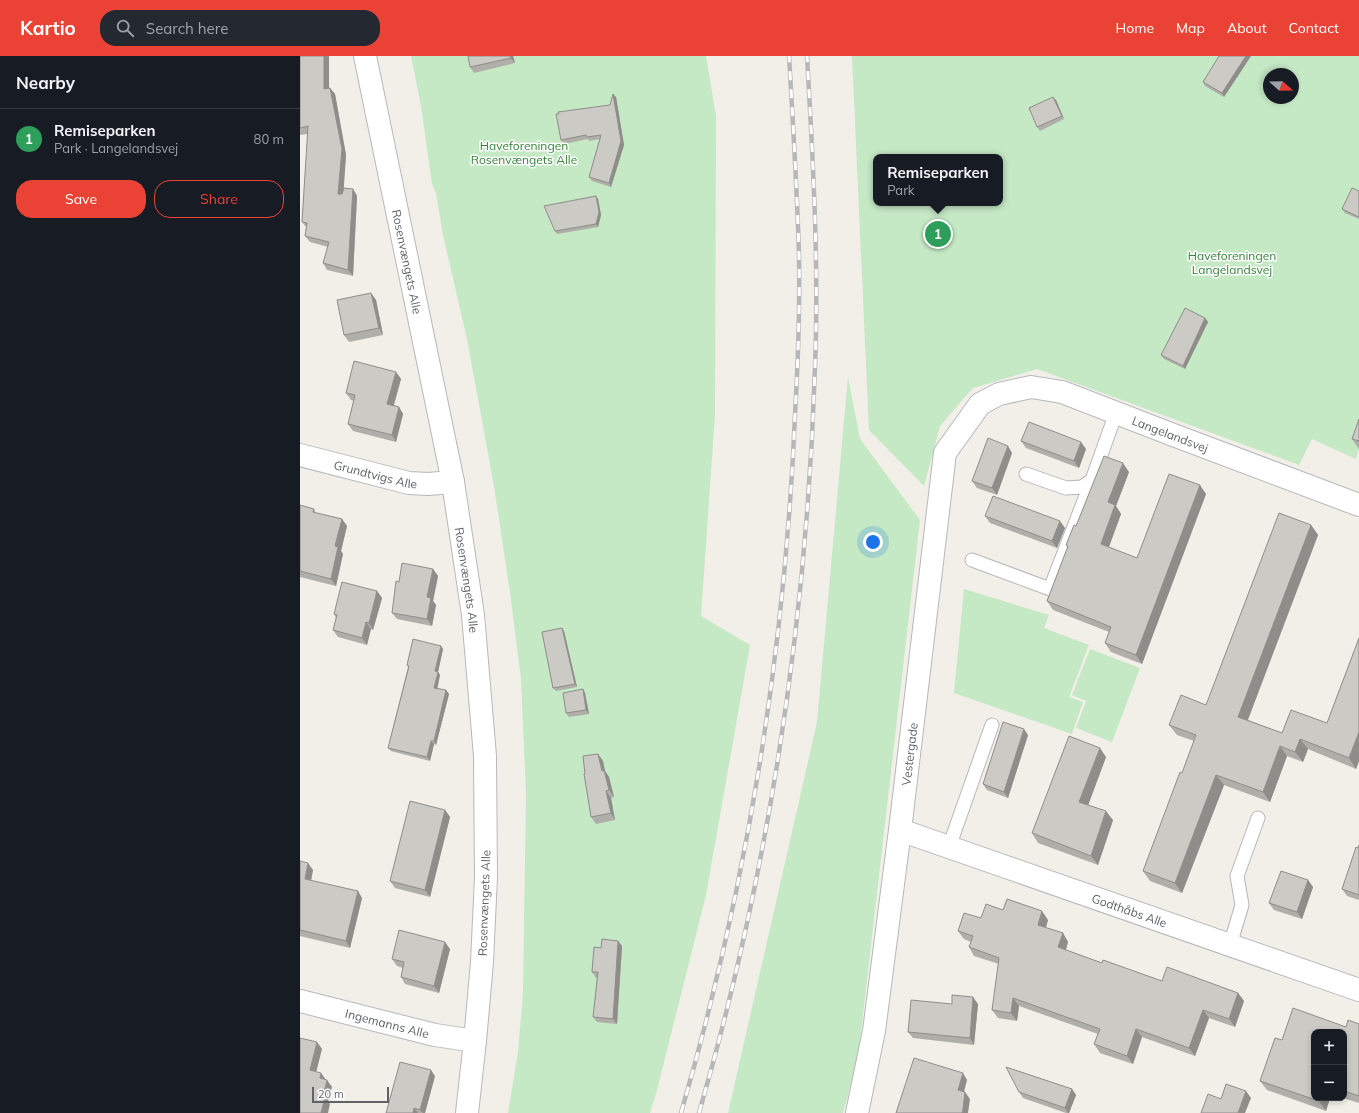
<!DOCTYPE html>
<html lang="en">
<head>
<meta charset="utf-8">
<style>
	body { margin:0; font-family:Mulish,sans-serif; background:#242831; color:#f1f3f6 }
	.controls { position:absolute; right:12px; bottom:12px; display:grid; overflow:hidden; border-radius:8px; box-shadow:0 2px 6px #0003 }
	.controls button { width:36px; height:36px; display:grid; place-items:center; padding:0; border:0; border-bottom:1px solid #363941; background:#171b24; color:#f1f3f6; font:20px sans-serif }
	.compass { position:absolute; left:963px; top:12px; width:36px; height:36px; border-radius:50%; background:#171b24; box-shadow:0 2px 6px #0003; rotate:110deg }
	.scale { position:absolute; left:12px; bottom:10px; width:77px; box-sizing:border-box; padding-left:4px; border:2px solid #5f6368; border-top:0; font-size:11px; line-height:14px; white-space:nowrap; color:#5f6368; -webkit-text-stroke:3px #fff; paint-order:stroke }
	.you { position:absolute; left:573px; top:486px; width:14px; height:14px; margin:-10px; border:3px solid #fff; border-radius:50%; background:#1a73e8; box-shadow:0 0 0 6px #1a73e833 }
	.badge { display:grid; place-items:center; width:26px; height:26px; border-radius:50%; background:#ea4335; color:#fff; font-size:13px; font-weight:700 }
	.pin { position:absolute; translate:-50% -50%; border:2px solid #fff; box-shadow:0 1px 4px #0006 }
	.popup { position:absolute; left:573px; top:98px; width:130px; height:52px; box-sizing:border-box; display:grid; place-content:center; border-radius:8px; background:#171b24; filter:drop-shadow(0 1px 3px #0005); font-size:13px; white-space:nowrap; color:#9ea1a6 }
	.popup b { font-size:15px; color:#f1f3f6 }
	.popup::after { content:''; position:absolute; left:50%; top:100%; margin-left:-8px; border:8px solid transparent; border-top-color:#171b24 }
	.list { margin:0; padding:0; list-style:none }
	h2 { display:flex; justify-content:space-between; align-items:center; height:52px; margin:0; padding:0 16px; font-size:17px }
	h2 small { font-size:13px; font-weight:400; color:#9ea1a6 }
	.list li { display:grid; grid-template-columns:26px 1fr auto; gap:12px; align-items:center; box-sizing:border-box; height:60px; padding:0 16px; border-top:1px solid #363941 }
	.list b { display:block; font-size:15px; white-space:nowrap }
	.list p { margin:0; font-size:13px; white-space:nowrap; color:#9ea1a6 }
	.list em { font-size:13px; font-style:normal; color:#9ea1a6 }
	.actions { display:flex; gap:8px; padding:12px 16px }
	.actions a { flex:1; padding:9px 0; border:1px solid #ea4335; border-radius:16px; text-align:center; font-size:14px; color:#ea4335 }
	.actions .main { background:#ea4335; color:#fff }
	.icon { flex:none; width:22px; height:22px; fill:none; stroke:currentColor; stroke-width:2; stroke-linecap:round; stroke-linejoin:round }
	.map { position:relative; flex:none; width:1059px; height:1057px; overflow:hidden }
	header { display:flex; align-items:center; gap:24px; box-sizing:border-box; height:56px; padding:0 20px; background:#ea4335; color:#fff }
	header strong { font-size:19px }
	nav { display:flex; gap:22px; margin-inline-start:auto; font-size:14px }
	.search { width:280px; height:36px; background:#242831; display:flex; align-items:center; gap:10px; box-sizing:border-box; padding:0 14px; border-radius:16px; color:#9ea1a6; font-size:15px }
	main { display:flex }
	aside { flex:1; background:#171b24 }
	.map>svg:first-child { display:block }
</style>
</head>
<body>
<header>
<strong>Kartio</strong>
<div class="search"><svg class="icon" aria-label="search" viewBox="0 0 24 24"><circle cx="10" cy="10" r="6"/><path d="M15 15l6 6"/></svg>Search here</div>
<nav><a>Home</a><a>Map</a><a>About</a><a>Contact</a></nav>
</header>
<main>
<aside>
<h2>Nearby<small></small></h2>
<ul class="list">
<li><span class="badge" style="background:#2e9e5b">1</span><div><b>Remiseparken</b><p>Park · Langelandsvej</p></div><em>80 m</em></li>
</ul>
<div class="actions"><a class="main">Save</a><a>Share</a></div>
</aside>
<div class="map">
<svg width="1059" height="1057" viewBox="0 0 1059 1057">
	<rect width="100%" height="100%" fill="#f1efe8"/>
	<path fill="#c5e8c5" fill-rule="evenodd" d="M111 0H406L416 60 415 359 401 560 450 589 406 839 357 1034 350 1057H208L218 996 223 937 226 737 221 623 210 536 194 430 167 283 143 179 136 137 132 128 121 50Z
		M552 0H1059V393L1056 403 1012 383 999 409 737 313 673 332 640 370 624 430 569 374ZM969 18H993V42H969ZM576 101H700V147H576Z
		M548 321 560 383 620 464 558 1002 543 1057H428L517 666Z
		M664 533 749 559 744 572 789 589 769 641 783 646 772 678 654 637Z
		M790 593 840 612 812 686 776 672 786 645 772 639Z"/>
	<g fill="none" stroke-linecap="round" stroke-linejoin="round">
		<g stroke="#b5b8bc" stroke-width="15">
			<path id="lane" d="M726 418 766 432 782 431 792 424 816 357
				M672 504 750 533 792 424
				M649 791 692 669
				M930 889 942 849 937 820 958 762"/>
		</g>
		<g stroke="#b5b8bc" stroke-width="24">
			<g id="street">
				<path id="s1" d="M65 0 153 426 173 559 185 700 186 821 182 906 175 985 167 1057"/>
				<path id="s2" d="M0 399 109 427 128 428 153 426"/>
				<path id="s3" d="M600 774 1059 934"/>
				<path id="s4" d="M0 945 135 979 175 985"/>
				<path id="s5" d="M557 1057 574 975 600 774 645 397 680 348 699 338 731 331 762 336 876 380 1059 449"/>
			</g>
		</g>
		<use href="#lane" stroke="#fff" stroke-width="13"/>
		<use href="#street" stroke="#fff" stroke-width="22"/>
		<g stroke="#b6b7b8" stroke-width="4.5">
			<path id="rail" d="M381 1057C447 830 485 596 495 359 498 306 500 252 499 198 497 132 493 66 489 0
				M399 1057C469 815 507 563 515 311 519 207 513 104 507 0"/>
		</g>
		<use href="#rail" stroke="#fff" stroke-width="3" stroke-dasharray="9" stroke-linecap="butt"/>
	</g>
	<path fill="#afaea9" d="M0 0H29V32H30L35 38 46 99 43 135 53 133 57 140 53 220 27 214 23 207 28 191 10 186 5 180 6 171 2 166 8 78 0 79Z
		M213 0 215 7 174 17 170 11Z
		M919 0H951L924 41 905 30 903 26Z
		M316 41 324 89 311 131 292 125 289 121 300 83 289 85 288 83 264 88 261 84 310 49Z
		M756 44 764 63 740 75 737 71Z
		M1059 135V163L1045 157 1042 153Z
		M298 143 301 159 298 171 257 178 255 175Z
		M71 237 76 244 83 279 49 286 44 279Z
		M905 262 908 266 885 313 864 303 861 299Z
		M96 316 101 323 94 349 99 351 103 358 96 386 53 375 48 368 54 345 51 344 46 337Z
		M1059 363V393L1052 383Z
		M721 385 786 393 779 412 726 392Z
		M712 397 697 439 677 432 672 425Z
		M829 416 816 450 821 458 809 491 837 502 906 438 842 608 811 596 805 587 809 576 753 554 747 545 768 492 766 489 776 470Z
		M0 449 14 453 16 457 42 463 47 470 41 495 43 498 36 530 0 521Z
		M685 460 765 472 757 492 690 467Z
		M1011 469 1018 479 948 664 982 677 1027 667 1059 582V705L1056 713 1008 693 1003 706 987 700 970 746 924 729 882 837 850 825 843 815 882 717 894 685 877 679 869 669 906 649Z
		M133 513 138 520 133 545 136 549 132 570 97 563 92 557 99 526Z
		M77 535 82 542 73 574 71 573 67 589 38 581 33 574 36 562 34 558Z
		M264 575 277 631 256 635 253 632Z
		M141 590 143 593 138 616 140 619 137 632 146 634 149 638 136 689 134 688 130 705 91 695 88 692 108 611 107 609Z
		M283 633 285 637 289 658 269 661 266 657Z
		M728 679 708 742 687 734 683 728Z
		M298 698 303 705 305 715 309 721 314 741 311 742 315 764 296 768 291 761 285 718Z
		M806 701 788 749 813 764 798 809 738 787 732 777Z
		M145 754 150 761 130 841 95 832 90 825Z
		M1059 789V844L1047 840 1042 833Z
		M0 805 13 814 11 824 62 842 50 892 0 880Z
		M1008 824 1013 831 1002 863 974 854 969 847Z
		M703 854 748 864 746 872 763 877 768 886 766 894 802 907 862 925 938 937 944 945 935 971 909 962 895 1000 842 981 833 1008 800 997 794 988 798 978 719 950 717 965 698 962 692 954 699 908 674 900 669 891 671 886 664 883 658 875 681 862Z
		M318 885 322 890 317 968 297 966 293 961 297 922H296L292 916 301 892Z
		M150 893 139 937 105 928 101 921 103 912 97 910 92 903Z
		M652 948H678L674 989 613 982 608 976Z
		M1059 968V1047L1043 1042H1044V976L1014 1042H1030L1026 1055 967 1034 960 1025 1046 971Z
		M135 1020 125 1057H86Z
		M772 1033 776 1039 769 1057H766L723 1042 719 1036Z"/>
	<path fill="#8f8d8a" d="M24 0H29V39L24 33Z
		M210 0H213L215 7 211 2Z
		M946 0H951L924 41 922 37Z
		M30 32 35 38 46 99 43 144 38 138Z
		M313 38 316 41 324 89 311 131 309 127Z
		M753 41 756 44 764 63 762 60Z
		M53 133 57 140 53 220 48 214Z
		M296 140 298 143 301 159 298 171 296 168Z
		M71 237 76 244 83 279 79 272Z
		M905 262 908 266 885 313 883 310Z
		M96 316 101 323 92 355 87 348Z
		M99 351 103 358 96 386 92 379Z
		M781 386 786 393 779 412 774 405Z
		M708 390 712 397 697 439 692 432Z
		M823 407 829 416 816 450 821 458 807 496 801 488 808 446Z
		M900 429 906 438 842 608 836 599Z
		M42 463 47 470 41 495 43 498 36 530 31 523 35 490Z
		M760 465 765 472 757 492 752 485Z
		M1011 469 1018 479 945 671 938 661Z
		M133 513 138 520 133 545 136 549 132 570 127 563V541Z
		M77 535 82 542 73 574 69 567Z
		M66 566 71 573 67 589 62 582Z
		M262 572 264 575 277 631 275 628Z
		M141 590 143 593 138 616 140 619 137 635 134 632 135 615Z
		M283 633 285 637 289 658 286 654Z
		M146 634 149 638 136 689 134 685Z
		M724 673 728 679 708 742 704 736Z
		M1059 676V705L1056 713 1049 702Z
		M1000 683 1008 693 1003 706 995 696Z
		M131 685 134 688 130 705 127 701Z
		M980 690 987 700 970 746 963 736Z
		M800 692 806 701 786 755 779 746Z
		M298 698 303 705 305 715 309 721 314 741 309 734 302 715Z
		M916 719 924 729 882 837 875 827Z
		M306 735 311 742 315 764 311 757Z
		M145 754 150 761 130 841 125 834Z
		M806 755 813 764 798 809 791 800Z
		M8 807 13 814 10 830 5 823Z
		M1008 824 1013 831 1002 863 997 856Z
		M58 835 62 842 50 892 46 885Z
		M742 855 748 864 744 877 738 869Z
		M763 877 768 886 764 899 758 891Z
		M318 885 322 890 317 968 313 963Z
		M145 886 150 893 139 937 134 930Z
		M938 937 944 945 935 971 929 963Z
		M673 941 678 948 674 989 670 982Z
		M713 942 719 950 717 965 711 957Z
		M903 954 909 962 895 1000 889 992Z
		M836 973 842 981 833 1008 827 1000Z
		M17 986 22 993 15 1021 10 1014Z
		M131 1014 135 1020 125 1057H123L120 1054Z
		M21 1017 26 1024 24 1029 20 1022Z
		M663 1017 667 1024 663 1040 658 1034Z
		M27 1024 32 1031 28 1046 30 1048 28 1057H21L23 1041Z
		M772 1033 776 1039 769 1057H768L765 1052Z
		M946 1035 951 1042 945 1057H938Z
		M665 1036 670 1043 668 1057H662Z
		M1020 1042H1030L1026 1055 1019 1045Z
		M114 1052 118 1057H113Z"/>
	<path fill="#cccac5" stroke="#8f8d8a" d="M0 0H24V33L30 32 42 93 38 138H42L44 132 53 133 48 214 23 207 29 186 5 180 7 167 2 166 8 70 0 72Z
		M168 0H210L211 2 170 11Z
		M919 0H946L922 37 903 26Z
		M313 38 321 85 309 127 289 121 301 79 287 81 286 79 261 84 256 58H259L258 56 310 49Z
		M753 41 762 60 737 71 729 52Z
		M1052 132 1059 135V161L1042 153Z
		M296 140 299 156 296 168 255 175 244 150Z
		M71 237 79 272 44 279 37 244Z
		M885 252 905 262 883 310 861 299Z
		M54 305 96 316 87 348 99 351 92 379 48 368 55 339 46 337Z
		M1059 363V385L1052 383Z
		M729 366 781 386 774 405 721 385Z
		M688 382 708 390 692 432 672 425Z
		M804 400 823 407 808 446 815 449 801 488 837 502 869 418 900 429 836 599 805 587 811 571 747 545 768 490 766 489 774 469 776 470Z
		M693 440 760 465 752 485 685 460Z
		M0 449 14 453 13 456 42 463 35 490 38 491 31 523 0 515Z
		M979 457 1011 469 938 661 982 677 991 654 1027 667 1059 582V676L1049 702 1000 683 995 696 980 690 963 736 916 719 875 827 843 815 880 716 882 717 896 679 869 669 881 639 906 649Z
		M102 507 133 513 127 541 131 542 127 563 92 557 96 525 99 526Z
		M42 526 77 535 69 567 66 566 62 582 33 574 37 559 34 558Z
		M262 572 275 628 253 632 242 576Z
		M113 583 141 590 135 615 138 616 134 632 146 634 134 685H131L127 701 88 692 109 610 107 609Z
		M283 633 286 654 266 657 263 637Z
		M703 666 724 673 704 736 683 728Z
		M769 680 800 692 779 746 806 755 791 800 732 777Z
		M298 698 302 715 304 714 309 734 306 735 311 757 291 761 284 718H285L283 700Z
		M110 745 145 754 125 834 90 825Z
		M1059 789V839L1042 833 1056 791 1058 792Z
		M0 805 8 807 5 823 58 835 46 885 0 874Z
		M981 815 1008 824 997 856 969 847Z
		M707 843 742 855 738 869 763 877 758 891 802 907 803 904 862 925 867 911 938 937 929 963 903 954 889 992 836 973 827 1000 794 988 800 973 713 942 711 957 692 954 699 902 669 891 673 880 658 875 664 857 681 862 686 848 703 854Z
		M99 874 145 886 134 930 101 921 104 906 92 903Z
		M302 883 318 885 313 963 293 961 298 916H292L294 891 301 892Z
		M652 939 673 941 670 982 608 976 611 944 652 948Z
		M993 952 1046 971 1048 964 1059 968V1040L1044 1035V976H1014V1042H1020L1019 1045 960 1025 975 982 982 984Z
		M0 982 17 986 10 1014 21 1017 20 1022 27 1024 23 1041H25L21 1057H0Z
		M614 1002 663 1017 658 1034 665 1036 663 1053 662 1057H596Z
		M100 1006 131 1014 120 1054 114 1052 113 1057H86Z
		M706 1011 772 1033 765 1052 719 1036Z
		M926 1028 946 1035 938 1057H901L908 1038 921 1043Z"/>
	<g text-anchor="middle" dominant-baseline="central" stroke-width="3" stroke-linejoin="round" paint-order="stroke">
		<g font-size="12" fill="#348238" stroke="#fff">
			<text x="224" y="89">Haveforeningen<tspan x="224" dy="14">Rosenvængets Alle</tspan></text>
			<text x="932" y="199">Haveforeningen<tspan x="932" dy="14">Langelandsvej</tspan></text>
		</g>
		<g font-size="12" fill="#5f6368" stroke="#fff">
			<text stroke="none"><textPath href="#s1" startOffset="210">Rosenvængets Alle</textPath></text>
			<text stroke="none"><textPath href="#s5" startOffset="928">Langelandsvej</textPath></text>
			<text stroke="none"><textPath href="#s2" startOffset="78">Grundtvigs Alle</textPath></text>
			<text stroke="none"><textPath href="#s1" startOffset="534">Rosenvængets Alle</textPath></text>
			<text stroke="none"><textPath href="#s5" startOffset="363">Vestergade</textPath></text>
			<text transform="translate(184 847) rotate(-88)">Rosenvængets Alle</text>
			<text stroke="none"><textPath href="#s3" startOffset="243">Godthåbs Alle</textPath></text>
			<text stroke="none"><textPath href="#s4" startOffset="90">Ingemanns Alle</textPath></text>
		</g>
	</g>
</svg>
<div class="controls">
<button>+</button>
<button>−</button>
</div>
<svg class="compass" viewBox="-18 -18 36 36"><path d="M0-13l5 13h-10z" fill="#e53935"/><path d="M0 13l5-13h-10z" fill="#9ea1a6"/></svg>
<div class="scale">20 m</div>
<div class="you"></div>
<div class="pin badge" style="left:638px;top:178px;background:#2e9e5b">1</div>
<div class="popup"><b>Remiseparken</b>Park</div>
</div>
</main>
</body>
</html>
